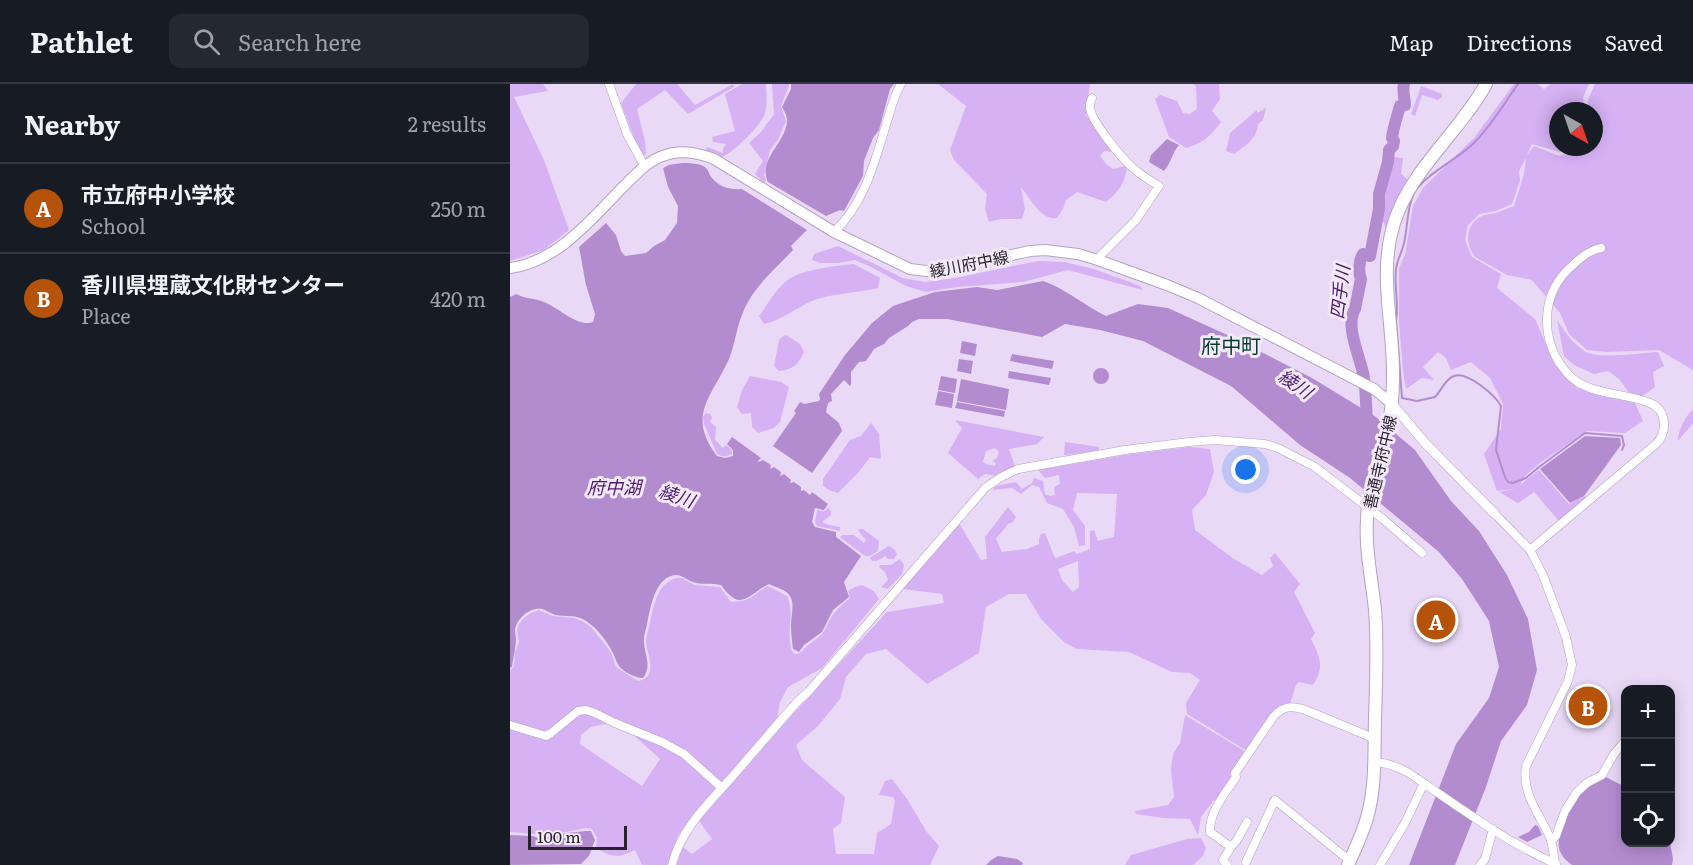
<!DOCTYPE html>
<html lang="en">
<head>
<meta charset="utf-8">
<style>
	body { margin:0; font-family:Literata,"Noto Sans JP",serif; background:#242831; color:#f1f3f6 }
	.controls { position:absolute; right:18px; bottom:18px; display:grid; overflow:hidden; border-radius:12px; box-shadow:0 3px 15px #0003 }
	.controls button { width:54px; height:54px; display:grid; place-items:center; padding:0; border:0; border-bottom:2px solid #363941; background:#171b24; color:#f1f3f6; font:30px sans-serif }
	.compass { position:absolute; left:1039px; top:18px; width:54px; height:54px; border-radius:50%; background:#171b24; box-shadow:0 3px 15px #0003; rotate:140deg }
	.scale { position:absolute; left:18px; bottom:15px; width:99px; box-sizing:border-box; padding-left:6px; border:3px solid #28222d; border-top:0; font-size:16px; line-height:21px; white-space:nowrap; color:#28222d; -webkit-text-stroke:4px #f3e9fb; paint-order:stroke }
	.you { position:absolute; left:736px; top:386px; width:21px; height:21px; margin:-15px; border:4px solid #fff; border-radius:50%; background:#1a73e8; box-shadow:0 0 0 9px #1a73e833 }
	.badge { display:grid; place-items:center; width:39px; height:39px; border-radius:50%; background:#b45309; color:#fff; font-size:20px; font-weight:700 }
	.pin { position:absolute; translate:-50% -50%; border:3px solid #fff; box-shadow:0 2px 6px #0006 }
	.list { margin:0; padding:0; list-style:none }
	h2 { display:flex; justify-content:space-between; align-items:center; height:78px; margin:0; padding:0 24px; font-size:26px }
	h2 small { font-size:20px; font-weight:400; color:#9ea1a6 }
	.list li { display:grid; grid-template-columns:39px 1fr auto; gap:18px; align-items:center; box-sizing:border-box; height:90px; padding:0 24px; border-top:2px solid #363941 }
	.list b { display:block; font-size:22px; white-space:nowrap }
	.list p { margin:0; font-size:20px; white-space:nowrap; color:#9ea1a6 }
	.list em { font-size:20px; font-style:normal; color:#9ea1a6 }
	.icon { flex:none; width:33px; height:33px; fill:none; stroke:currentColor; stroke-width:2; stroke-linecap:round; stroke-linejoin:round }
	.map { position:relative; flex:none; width:1183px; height:781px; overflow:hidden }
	header { display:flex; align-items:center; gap:36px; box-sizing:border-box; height:84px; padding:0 30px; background:#171b24; border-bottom:2px solid #363941 }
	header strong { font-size:28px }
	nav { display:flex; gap:33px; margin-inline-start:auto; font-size:21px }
	.search { width:420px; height:54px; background:#242831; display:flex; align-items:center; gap:15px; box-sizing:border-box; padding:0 21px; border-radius:12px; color:#9ea1a6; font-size:22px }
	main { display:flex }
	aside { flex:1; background:#171b24 }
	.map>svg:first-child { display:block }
</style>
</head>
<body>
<header>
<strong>Pathlet</strong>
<div class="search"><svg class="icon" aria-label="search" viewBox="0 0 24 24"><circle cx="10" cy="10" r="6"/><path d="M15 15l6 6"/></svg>Search here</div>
<nav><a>Map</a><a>Directions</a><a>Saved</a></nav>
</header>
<main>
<aside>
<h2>Nearby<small>2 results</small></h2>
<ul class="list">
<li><span class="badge">A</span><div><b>市立府中小学校</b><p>School</p></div><em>250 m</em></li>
<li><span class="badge">B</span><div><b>香川県埋蔵文化財センター</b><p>Place</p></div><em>420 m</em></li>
</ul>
</aside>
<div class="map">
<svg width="1183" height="781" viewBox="0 0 1183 781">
	<rect width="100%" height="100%" fill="#e9d9f7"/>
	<path fill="#d6b1f4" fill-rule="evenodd" d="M0 0H33L38 7 4 13 34 76 59 146 34 166 0 177Z
		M126 0H167L185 21 223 0 224 3 178 30 155 6 127 25 135 57 136 70 133 72 129 67 111 19Z
		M232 0H256C256 9 258 20 255 29 253 40 221 71 211 73L196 66 197 63 213 69V65L216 60 203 58 202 53 225 47 215 10Z
		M262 0H279V2L271 22 276 37 268 56 260 66 254 91 256 96 254 99 245 90 253 77 239 59 251 48 264 30Z
		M428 0H580L576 31 604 68 594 67 590 72 597 81 603 85 614 82 617 85C614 101 608 108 596 118L567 108 556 116 553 125 547 134C530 136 521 115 511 103L515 125 512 135H490L479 138 475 125 477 110 444 76 440 66 456 22Z
		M684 0H709L710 15 702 27 711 38C699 53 695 58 676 64L659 53 645 15 650 11 667 17 673 29 680 30 687 25 686 3Z
		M1004 0H1027L1034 5 1041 0H1079L1073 13 1074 27H1048V63H1064L1055 68H1050L1022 60 1017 71 1024 62 1049 72 1056 70 1069 63H1084V27H1079L1078 16 1085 0H1183V286L1149 266 1097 268 1077 266 1059 250 1050 229 1022 196 997 191 965 173C955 160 955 140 972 132 976 130 982 130 986 129 992 127 998 124 1004 122L1014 90 1016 74 1009 87 1010 97 1002 120 986 127 969 130 958 141 955 156 962 173 991 190 987 204 1025 235 1045 281 1067 304 1125 319 1133 337 1115 349 1077 347 1030 379 1016 391 1010 401 1029 386 1059 420 1075 412 1076 413 1049 437 1024 408 1008 419 989 408 1005 405 987 407 974 370 991 345 993 320 980 294 961 278 941 286 936 274 928 268 913 283 924 296 912 294 896 305 893 287 889 237V184L895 171 903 122 913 104 964 54Z
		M911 2 932 10V13L928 16 912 11 905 32 901 30Z
		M756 24 753 36 748 40C747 55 735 62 724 70L716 67 720 49 747 26V29Z
		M883 73 893 74 891 90 897 95 883 123 876 145 871 132 874 108Z
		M328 162 393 194 415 198 445 194 528 177 554 178 584 185 630 202 633 206 558 186 513 198 447 203 416 208 396 202 361 183 345 176 328 179H310L302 176 304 170Z
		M344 180 370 194 368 204C346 209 323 209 302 217 286 224 272 236 254 240L249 232C258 220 266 204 279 195 295 185 325 182 344 180Z
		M1047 236C1055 248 1064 261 1076 268 1089 275 1132 269 1148 268L1154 282 1143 288 1145 303 1131 313 1119 309 1109 295 1098 287 1084 290 1064 281 1054 272Z
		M276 251 290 260 294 268C289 280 282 286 269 287L264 282 269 256 272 253Z
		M240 292 271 298 279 303 270 338 264 344 248 349 242 343 241 329 232 330 227 323 232 306Z
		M1183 325V339L1168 357C1168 346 1175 333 1183 325Z
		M196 329 200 330 202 334 200 338 206 343 205 356 213 364 216 361 222 366V370C217 373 212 373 207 370L194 340 193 333Z
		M445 336 534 353 527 360 499 365 505 382 487 392 475 390 468 395 438 369 452 344ZM485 364 489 368 487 374 482 377 486 379 485 382 476 380 473 378 476 367Z
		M361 339 369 350 371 375 360 373 349 388 328 409 319 406 313 402V395L340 356 351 352Z
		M555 358 589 363V367L554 371Z
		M679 363 700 365 704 388 696 411 682 426 685 446 724 475 752 491 763 482 760 474 765 469 790 500 784 508 805 549 801 555C810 573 815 583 803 601L789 598 786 601 780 620 769 622 737 667 677 630 676 619 690 596 680 589 662 588 619 568 567 565 554 558 531 535 516 510H499L476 523 469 569 417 600 376 565 356 570 336 593 330 615 308 642 286 661 292 676 335 713 331 739 323 745 326 770H364L367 749 381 740 385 717 383 713 369 711 375 697 382 695 397 715 416 747 429 762 420 781H166L173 763 182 770 202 755 189 737 283 630 377 528 434 519 432 510 393 505 449 439 471 476 477 475 475 453 498 423 506 433 503 438 498 440 486 455 492 468 517 465 529 460V454L531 450 535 449 544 472 546 474 564 467 567 470 580 465V447L584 446 588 457 604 453 607 410 567 409 563 426 575 442V461L569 462 564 443 553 425 537 419 529 403 522 401 511 410 502 404 483 406V405L486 402 506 398 512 405 522 399 524 394 533 397 535 410 540 412 545 411 544 403 550 400 549 391 535 394 528 386 621 370ZM568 477 569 503 563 508 552 496 548 485Z
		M318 424 321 427V431L312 438 319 441 330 443V447L307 442 305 438 307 426 315 427Z
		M348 445H353L369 457 368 467 360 472H355L330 453 332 451H344L354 459 356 456 350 449Z
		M379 462 385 466 387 470 384 475H378L375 472 367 477H362L360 475 361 473Z
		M390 475 394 481 392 490 378 505 371 503 378 496 375 488 369 483 370 481H381Z
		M167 494H172L184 501 210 503 221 518C244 517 241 511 258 502L277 512C284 527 278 542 280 558 282 573 287 573 296 563 302 557 310 554 314 547 318 541 320 533 326 527 330 522 335 518 340 514L338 507 345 503 352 501 364 507 369 515 312 584 278 603 270 618 267 634 212 698 208 697 204 700 206 704 183 730 168 752 157 781H132L125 766C108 774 103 774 86 764L87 754 82 745 76 744 31 753 24 750 0 748V587L4 582 5 568 9 558 7 547 9 540 14 534 21 529 29 526 43 532 64 534 72 537 81 543 101 568 106 583 128 597C150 593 136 568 136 557 136 552 139 545 140 539 144 521 147 499 167 494ZM99 639 119 647 150 675 132 702 70 660 71 651 81 643Z
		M675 631 736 668 719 690 722 693 708 716 703 717 691 733 688 751 680 735 653 734 626 730 625 727 658 721 664 713 661 686 662 676 664 668 670 659Z
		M691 754 696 764 693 772 683 781H615L621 771 677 755Z"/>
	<path fill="#b38cd0" d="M281 0H384L380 5 369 46 363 54 354 77 353 92 334 127 330 126 316 132 258 98C247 75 277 58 277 36 277 31 274 27 272 23L281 5Z
		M657 55 669 61C662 69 661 79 654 87L639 78 641 71Z
		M172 79C179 79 191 79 196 84 199 87 199 90 201 93 209 103 220 106 232 105L297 146 281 162 283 166C264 186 242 204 232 231 226 245 225 261 219 275 202 313 176 331 207 372L215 374 223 372V366L217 360 222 353 251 374 248 377 249 378 253 376 261 381 260 385 264 383 271 388 270 392 274 390 281 396 280 399 284 398 291 403V407L294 406 300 411 302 408 318 420 314 426 305 424 302 438 305 443 326 448V453L351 472 334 498 339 513 323 526 312 548 294 561 289 568 283 565C282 557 281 549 281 541 281 532 285 520 280 512 277 506 265 503 259 500 237 511 231 529 211 501 202 499 192 501 183 498 177 496 172 491 166 491 145 492 140 525 137 540 136 546 133 553 134 559 135 572 142 582 133 594 125 594 114 588 109 582 106 578 105 573 103 569 97 557 87 544 76 537 66 530 56 533 45 531 40 529 36 526 32 525 20 523 7 534 5 546 5 547 6 554 6 555 6 562 3 575 2 583L0 584V213L6 210C15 215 25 214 34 218 48 223 68 244 83 238L85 230 76 201 69 163 96 139 106 151 111 167 115 172 136 169 144 162 155 156 167 139 168 122 158 103 153 84 159 81Z
		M533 197C556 205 574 221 596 232L628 220 658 224 724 254 802 294 866 333 905 366 941 417 969 447 997 491 1018 535 1027 586 1017 621 991 657 976 703 945 781H899L946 660 979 614 989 583 979 537 952 495 929 468 840 394 790 361 721 302 633 257 590 246 555 240 532 253 437 235H409L402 238 398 242 379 254 374 260 364 265 356 277 349 278 341 288V300L340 302 334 296 321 310 322 317 318 319 316 328 329 339 332 347 302 389 263 362 286 329 284 327 290 318 294 320 309 317 310 315 309 310 335 271 362 239 383 222 425 208 467 203 487 206Z
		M452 257 467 260 465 272 450 269Z
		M502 270 544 277 542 285 500 277Z
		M449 275 463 277 461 290 447 287Z
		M583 292a8 8 0 1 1 16 0a8 8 0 1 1-16 0Z
		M499 287 541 294 539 301 498 294Z
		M431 292 447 295 445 309 428 306Z
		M451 295 499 305 496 326 447 317Z
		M428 307 444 310 442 324 425 321Z
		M447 318 495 327 494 333 445 324Z
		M1075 352 1110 354 1111 361 1074 412 1060 419 1030 385Z
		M1096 693 1115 703 1116 758 1160 759 1163 775 1162 781H1062C1045 769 1047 758 1053 740 1058 727 1062 718 1072 708 1078 702 1088 697 1096 693Z
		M1025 741 1028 742 1032 751 1017 758 1008 753 1019 748Z
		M76 747H81L85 756 79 772 71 780 0 781V751L23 752 31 755 56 749Z
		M488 772 507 775 513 779 512 781H476L481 776Z"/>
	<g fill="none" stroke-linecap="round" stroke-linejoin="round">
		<path stroke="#b38cd0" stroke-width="2" d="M1008 0C994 20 981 42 964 59 949 74 913 92 904 109 897 124 898 138 895 154 894 165 887 175 886 185 884 202 889 219 886 236L892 314 907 317 925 313C931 307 935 295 944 292 957 287 985 311 991 322L986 366 995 393 998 398 1003 399 1016 394 1029 383 1075 349 1112 352 1114 361 1112 366"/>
		<path stroke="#b38cd0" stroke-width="12" d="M856 341 857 337C856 323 856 308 854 294 852 277 834 242 845 225L851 195C848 188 849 176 853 170L860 172 869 125V110L878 78 879 66 883 62 884 57 882 54C883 44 887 33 890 22L895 21C895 13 892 8 894 0"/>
		<g stroke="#b2a3bf" stroke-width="9">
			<path id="minor" d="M99 0 117 50 135 83
				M582 14C581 17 579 20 580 24 582 38 610 72 621 82 629 90 639 96 649 102L626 136 591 171 588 176
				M324 148C353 121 364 81 375 44 380 29 383 13 391 0
				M984 429 1020 466 1033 491 1056 553 1062 581 1058 597 1016 682C1011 711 1031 731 1041 756 1043 764 1044 772 1045 780
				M1020 466 1146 360C1158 348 1157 326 1140 319 1114 308 1078 312 1058 290 1029 257 1029 209 1064 180 1073 172 1080 166 1091 164
				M0 641 36 652 41 649 68 627 76 626 85 629 105 639 152 658 174 670 212 704
				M864 678C876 678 888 683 899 689 946 721 994 757 1046 780
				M1041 757 1046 752 1055 727 1067 708 1077 699 1092 691 1104 670 1116 656
				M721 763 727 756 737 738
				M736 778 765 716 840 777
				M162 781C171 745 198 720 222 693 243 669 264 644 286 619L299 607 475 404 491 393 508 385 615 366 679 358 705 356 755 360 768 364 805 383 873 435 912 469
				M717 781 713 776 721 763 700 748C699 728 715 710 726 693L725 689 764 632C774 622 780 622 793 625L856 651 864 655
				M870 781 895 739 914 699
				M970 781 975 775 983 745"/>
		</g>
		<g stroke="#b2a3bf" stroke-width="10">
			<path id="tertiary" d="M882 320 916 360 984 429"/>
		</g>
		<g stroke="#b2a3bf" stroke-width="12">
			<path id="secondary" d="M0 184C48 178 82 134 114 102 125 91 136 79 150 73 169 65 186 68 204 75L324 148 400 185 424 188 520 167 535 166 568 170 588 176 657 201 688 214 864 305 882 320"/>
		</g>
		<g stroke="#b2a3bf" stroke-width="14">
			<path id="primary" d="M838 781C846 763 855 745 859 726 866 696 864 665 865 635 866 599 868 562 865 526 862 496 855 466 857 436 858 403 871 370 879 338 882 323 883 308 883 293 884 241 868 191 884 139 901 85 949 49 976 0"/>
		</g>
		<use href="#minor" stroke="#fff" stroke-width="8"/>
		<use href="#tertiary" stroke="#fff" stroke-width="9"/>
		<use href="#secondary" stroke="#fff" stroke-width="10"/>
		<use href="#primary" stroke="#fff" stroke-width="12"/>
	</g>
	<g text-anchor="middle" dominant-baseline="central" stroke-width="6" stroke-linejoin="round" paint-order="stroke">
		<g font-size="16" fill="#28222d" stroke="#f3e9fb">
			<text transform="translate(459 179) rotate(-11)">綾川府中線</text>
			<text transform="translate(869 378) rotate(-77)">善通寺府中線</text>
		</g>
		<g font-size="18" font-style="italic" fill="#4d1a6b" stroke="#f3e9fb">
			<text transform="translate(829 208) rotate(-83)">四手川</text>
			<text transform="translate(786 299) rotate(34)">綾川</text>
			<text x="104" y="402">府中湖</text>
			<text transform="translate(167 411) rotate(19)">綾川</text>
		</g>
		<g font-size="20" fill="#043d30" stroke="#f3e9fb">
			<text x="721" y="260">府中町</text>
		</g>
	</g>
</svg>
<div class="controls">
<button>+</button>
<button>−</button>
<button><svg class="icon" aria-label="locate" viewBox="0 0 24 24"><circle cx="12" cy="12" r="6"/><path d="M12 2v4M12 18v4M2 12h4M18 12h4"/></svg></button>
</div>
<svg class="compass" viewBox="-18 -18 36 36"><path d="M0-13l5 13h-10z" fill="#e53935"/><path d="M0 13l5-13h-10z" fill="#9ea1a6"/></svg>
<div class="scale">100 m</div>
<div class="you"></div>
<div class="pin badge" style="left:926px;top:536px">A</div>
<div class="pin badge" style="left:1078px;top:622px">B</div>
</div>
</main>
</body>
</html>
